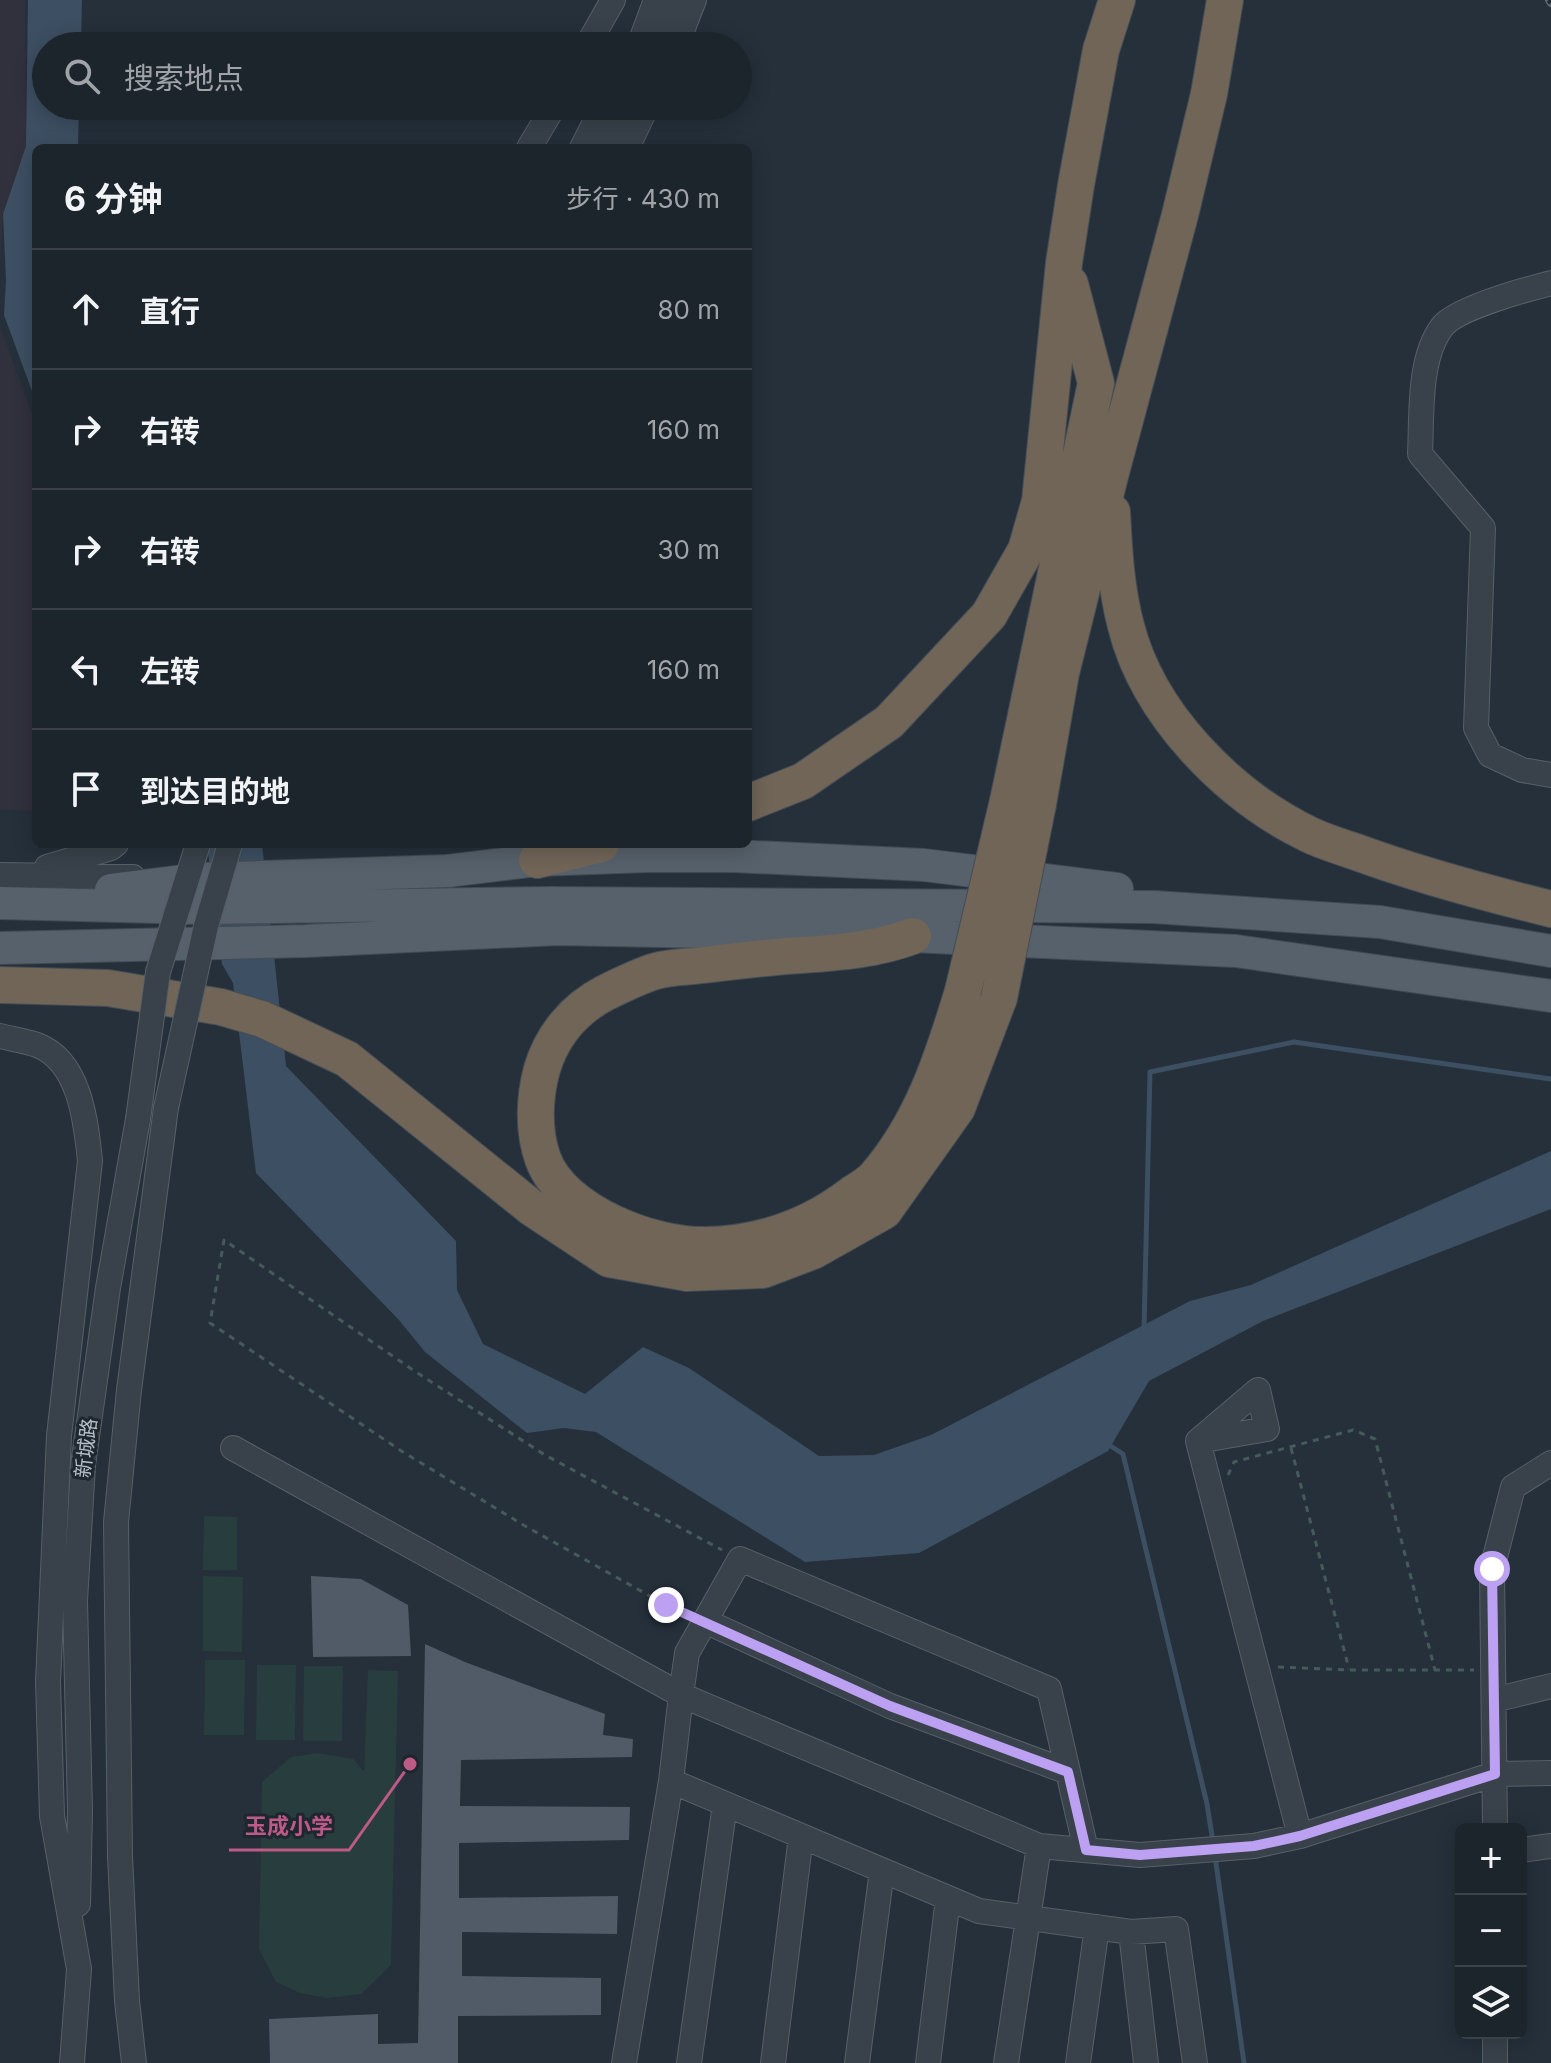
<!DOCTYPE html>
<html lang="zh">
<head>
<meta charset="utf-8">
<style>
	body { margin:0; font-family:Inter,"Noto Sans SC",sans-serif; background:#252c34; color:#f1f3f6 }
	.controls { position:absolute; right:24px; bottom:24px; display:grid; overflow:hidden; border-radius:12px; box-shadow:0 4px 20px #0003 }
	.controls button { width:72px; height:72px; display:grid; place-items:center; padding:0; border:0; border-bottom:2px solid #3a4148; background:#1c242c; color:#f1f3f6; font:40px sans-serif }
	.stop { position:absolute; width:24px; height:24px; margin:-18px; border:6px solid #bca0f2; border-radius:50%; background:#fff }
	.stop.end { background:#bca0f2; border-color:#fff; box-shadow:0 2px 8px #0008 }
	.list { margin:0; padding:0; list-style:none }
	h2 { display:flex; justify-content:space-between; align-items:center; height:104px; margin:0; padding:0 32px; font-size:34px }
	h2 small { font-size:26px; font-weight:400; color:#a0a4a9 }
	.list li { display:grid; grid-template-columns:52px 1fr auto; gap:24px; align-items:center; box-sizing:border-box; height:120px; padding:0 32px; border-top:2px solid #3a4148 }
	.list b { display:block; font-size:30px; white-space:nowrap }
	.list em { font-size:26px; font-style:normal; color:#a0a4a9 }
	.icon { flex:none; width:44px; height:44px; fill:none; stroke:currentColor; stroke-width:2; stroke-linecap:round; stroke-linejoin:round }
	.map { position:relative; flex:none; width:1551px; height:2063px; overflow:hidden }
	.search { position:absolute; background:#1c242c; box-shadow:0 4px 20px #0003; left:32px; top:32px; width:720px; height:88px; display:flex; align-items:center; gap:20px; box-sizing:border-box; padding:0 28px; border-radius:44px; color:#a0a4a9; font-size:30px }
	.panel { position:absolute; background:#1c242c; box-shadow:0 4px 20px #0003; left:32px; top:144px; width:720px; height:704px; border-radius:12px }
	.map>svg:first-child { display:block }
</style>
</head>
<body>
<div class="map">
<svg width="1551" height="2063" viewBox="0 0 1551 2063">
	<rect width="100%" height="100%" fill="#25303b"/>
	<path fill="#31303d" d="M0 0H25L26 146 3 214 0 266Z
		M0 326 36 426V811L0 810Z"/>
	<path fill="#283d3d" d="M204 1516 237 1517V1570H203Z
		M203 1576 243 1577 242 1652 203 1651Z
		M205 1660H245L244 1735H204Z
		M257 1665H296L295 1740H256Z
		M304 1666H343L342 1741H303Z
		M368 1670 398 1671 391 1965 361 1994 327 1998 300 1993 276 1982 259 1949 262 1782 291 1757 317 1753 353 1759 364 1771Z"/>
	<path fill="#3d4f62" d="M28 0H82L81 46H46V106H79L78 148H36V402L4 315 6 280 3 214 26 146Z
		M207 844H262L286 1066 456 1241 457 1290 483 1344 585 1394 643 1347 689 1368 819 1456 874 1455 931 1435 1190 1301 1251 1285 1551 1151V1209L1263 1321 1149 1381 1108 1451 919 1553 805 1562 596 1432 564 1428 527 1433 425 1352 399 1320 256 1173 233 983 222 964Z"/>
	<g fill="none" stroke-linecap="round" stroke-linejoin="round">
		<path stroke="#3d4f62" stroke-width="5" d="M1144 1330 1150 1072 1294 1042 1551 1079
			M1106 1443 1123 1454 1207 1804 1213 1842
			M1215 1856 1244 2063"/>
	</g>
	<path fill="#515b68" d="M311 1576 361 1579 408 1605 411 1656 313 1657Z
		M425 1644 465 1662 605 1714 603 1735 633 1739 632 1757 461 1760 460 1806 630 1807 629 1840 459 1843V1898L618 1896 617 1934 462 1932V1976L601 1978V2015L458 2016V2063H270L269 2019 378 2014V2044L418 2043Z"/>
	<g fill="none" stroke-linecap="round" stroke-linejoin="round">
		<g stroke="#576069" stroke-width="26">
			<path id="minor" d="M640 43 656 0
				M587 46 613 0
				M654 46 677 0
				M676 46 694 0
				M529 148 554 106
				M582 148 603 106
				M606 148 625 106
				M627 148 647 106
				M1551 283C1528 289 1456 308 1442 327 1418 359 1422 415 1420 454L1483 528 1476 728 1490 755 1522 770 1551 775
				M47 867 111 848 116 844
				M0 875 133 877
				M0 1036C12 1039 26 1041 37 1045 80 1061 86 1122 90 1161L59 1436 48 1682 52 1816 79 1969 72 2063
				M1198 1441 1258 1390 1267 1429 1198 1441 1300 1836
				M233 1448 681 1695 671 1781 624 2063
				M705 1621 890 1706 1068 1772
				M1494 1700 1551 1686
				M671 1781 979 1911 1131 1932 1176 1929 1195 2063
				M1495 1829 1492 1569 1513 1487 1551 1463
				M1086 1850 1049 1689 740 1559 687 1653 681 1695 1039 1846 1140 1855 1254 1846 1300 1836 1495 1774 1551 1773
				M1521 1850 1551 1846
				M78 1904 80 1811 75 1601 83 1465 108 1288 138 1119
				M1131 1932 1146 2063
				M1495 2033V2063
				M134 2063 127 2001 120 1856 116 1522 129 1390 166 1108
				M689 2063 725 1804
				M773 2063 801 1836
				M857 2063 882 1870
				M928 2063 948 1898
				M1006 2063 1039 1846
				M1078 2063 1097 1927"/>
		</g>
		<g stroke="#424b54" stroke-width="34">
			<path id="major" d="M111 890 200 879 447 871 537 860 646 856H734L924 865 1117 889
				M0 903 197 908 551 903 1154 907 1380 922 1551 951
				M0 948 306 941 558 929 913 936 1236 951 1551 996"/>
		</g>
		<g stroke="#444d56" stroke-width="38">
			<path id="highway" d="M1112 512C1114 550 1116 589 1126 626 1148 714 1228 795 1308 834 1324 842 1342 847 1359 853 1422 876 1486 893 1551 909
				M1008 801 1096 383 1070 284
				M748 803 803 781 889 722 989 615 1026 550 1040 501 1064 263 1076 185 1101 50 1117 0
				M1038 804 1061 673 1110 476 1180 215 1209 94 1225 0
				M537 860 601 844
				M913 936C867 953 823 953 776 957 752 959 728 962 704 965 688 967 671 967 656 971 639 976 621 985 605 993 574 1009 552 1036 542 1069 534 1098 533 1131 543 1159 562 1212 654 1247 706 1245 760 1244 809 1227 852 1194 860 1189 870 1183 876 1176 922 1123 943 1057 963 991
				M0 985 108 988 221 1007 262 1019 347 1059 532 1208 609 1259 687 1273 763 1270 813 1251 884 1211 957 1108 999 998"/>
		</g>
		<path stroke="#475a5b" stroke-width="3" stroke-dasharray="6 6" stroke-linecap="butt" d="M1291 1448 1349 1669
			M1228 1475 1234 1462 1353 1430 1375 1439 1435 1670
			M685 1613 666 1605 525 1526 403 1452 210 1323 224 1240 413 1370 545 1455 722 1550
			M1278 1667 1349 1670H1474"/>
		<use href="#minor" stroke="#39424b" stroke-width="24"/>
		<use href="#major" stroke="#57616b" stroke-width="32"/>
		<use href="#highway" stroke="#706557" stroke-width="36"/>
		<g stroke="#5b6672" stroke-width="8">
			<path id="rail" d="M1549 0 1551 3"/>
		</g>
		<use href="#rail" stroke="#1e2730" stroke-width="5" stroke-dasharray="15" stroke-linecap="butt"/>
		<g stroke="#576069" stroke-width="26" stroke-linecap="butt">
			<path id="minor-bridge" d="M166 1108 206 926 230 844
				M138 1119 158 972 198 844"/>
		</g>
		<g stroke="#444d56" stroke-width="38" stroke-linecap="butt">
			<path id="highway-bridge" d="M963 991 1008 801
				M999 998 1038 804"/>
		</g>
		<use href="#minor-bridge" stroke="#39424b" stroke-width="24"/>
		<use href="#highway-bridge" stroke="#706557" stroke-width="36"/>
	</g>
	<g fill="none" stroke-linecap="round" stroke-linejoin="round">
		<path stroke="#bca0f2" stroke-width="10" d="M666 1605 890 1706 1068 1772 1086 1850 1140 1855 1254 1846 1300 1836 1495 1774 1492 1569"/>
	</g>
	<g text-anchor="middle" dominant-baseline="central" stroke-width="6" stroke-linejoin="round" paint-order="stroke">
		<g font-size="20" fill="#b5bdc6" stroke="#1e2730">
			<text transform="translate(86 1448) rotate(-83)">新城路</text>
		</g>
	</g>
	<path fill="none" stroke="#bd5a86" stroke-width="3" d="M410 1764L349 1850H229"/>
	<circle fill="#bd5a86" stroke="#1e2730" stroke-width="3" cx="410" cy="1764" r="8"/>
	<g font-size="22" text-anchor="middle" font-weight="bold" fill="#bd5a86" stroke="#1e2730" stroke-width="6" stroke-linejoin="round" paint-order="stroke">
		<text x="289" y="1834">玉成小学</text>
	</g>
</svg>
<div class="controls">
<button>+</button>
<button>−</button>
<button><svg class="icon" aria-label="layers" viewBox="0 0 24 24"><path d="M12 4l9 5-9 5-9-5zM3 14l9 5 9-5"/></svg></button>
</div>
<div class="stop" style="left:1492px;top:1569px"></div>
<div class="stop end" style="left:666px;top:1605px"></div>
<div class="search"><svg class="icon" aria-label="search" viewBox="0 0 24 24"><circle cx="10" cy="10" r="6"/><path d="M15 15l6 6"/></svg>搜索地点</div>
<section class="panel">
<h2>6 分钟<small>步行 · 430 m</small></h2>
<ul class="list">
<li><svg class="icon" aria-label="ahead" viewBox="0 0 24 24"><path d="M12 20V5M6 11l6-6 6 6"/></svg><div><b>直行</b></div><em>80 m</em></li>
<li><svg class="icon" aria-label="right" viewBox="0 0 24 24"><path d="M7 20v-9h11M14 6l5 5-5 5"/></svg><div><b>右转</b></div><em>160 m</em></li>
<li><svg class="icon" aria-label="right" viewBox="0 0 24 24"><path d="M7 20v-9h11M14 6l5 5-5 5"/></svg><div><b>右转</b></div><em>30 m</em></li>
<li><svg class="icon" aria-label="left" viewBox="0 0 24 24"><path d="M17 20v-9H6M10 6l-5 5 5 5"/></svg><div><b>左转</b></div><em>160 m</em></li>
<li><svg class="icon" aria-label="arrive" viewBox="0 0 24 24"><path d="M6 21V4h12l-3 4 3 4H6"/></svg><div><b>到达目的地</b></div></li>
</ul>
</section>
</div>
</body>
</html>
